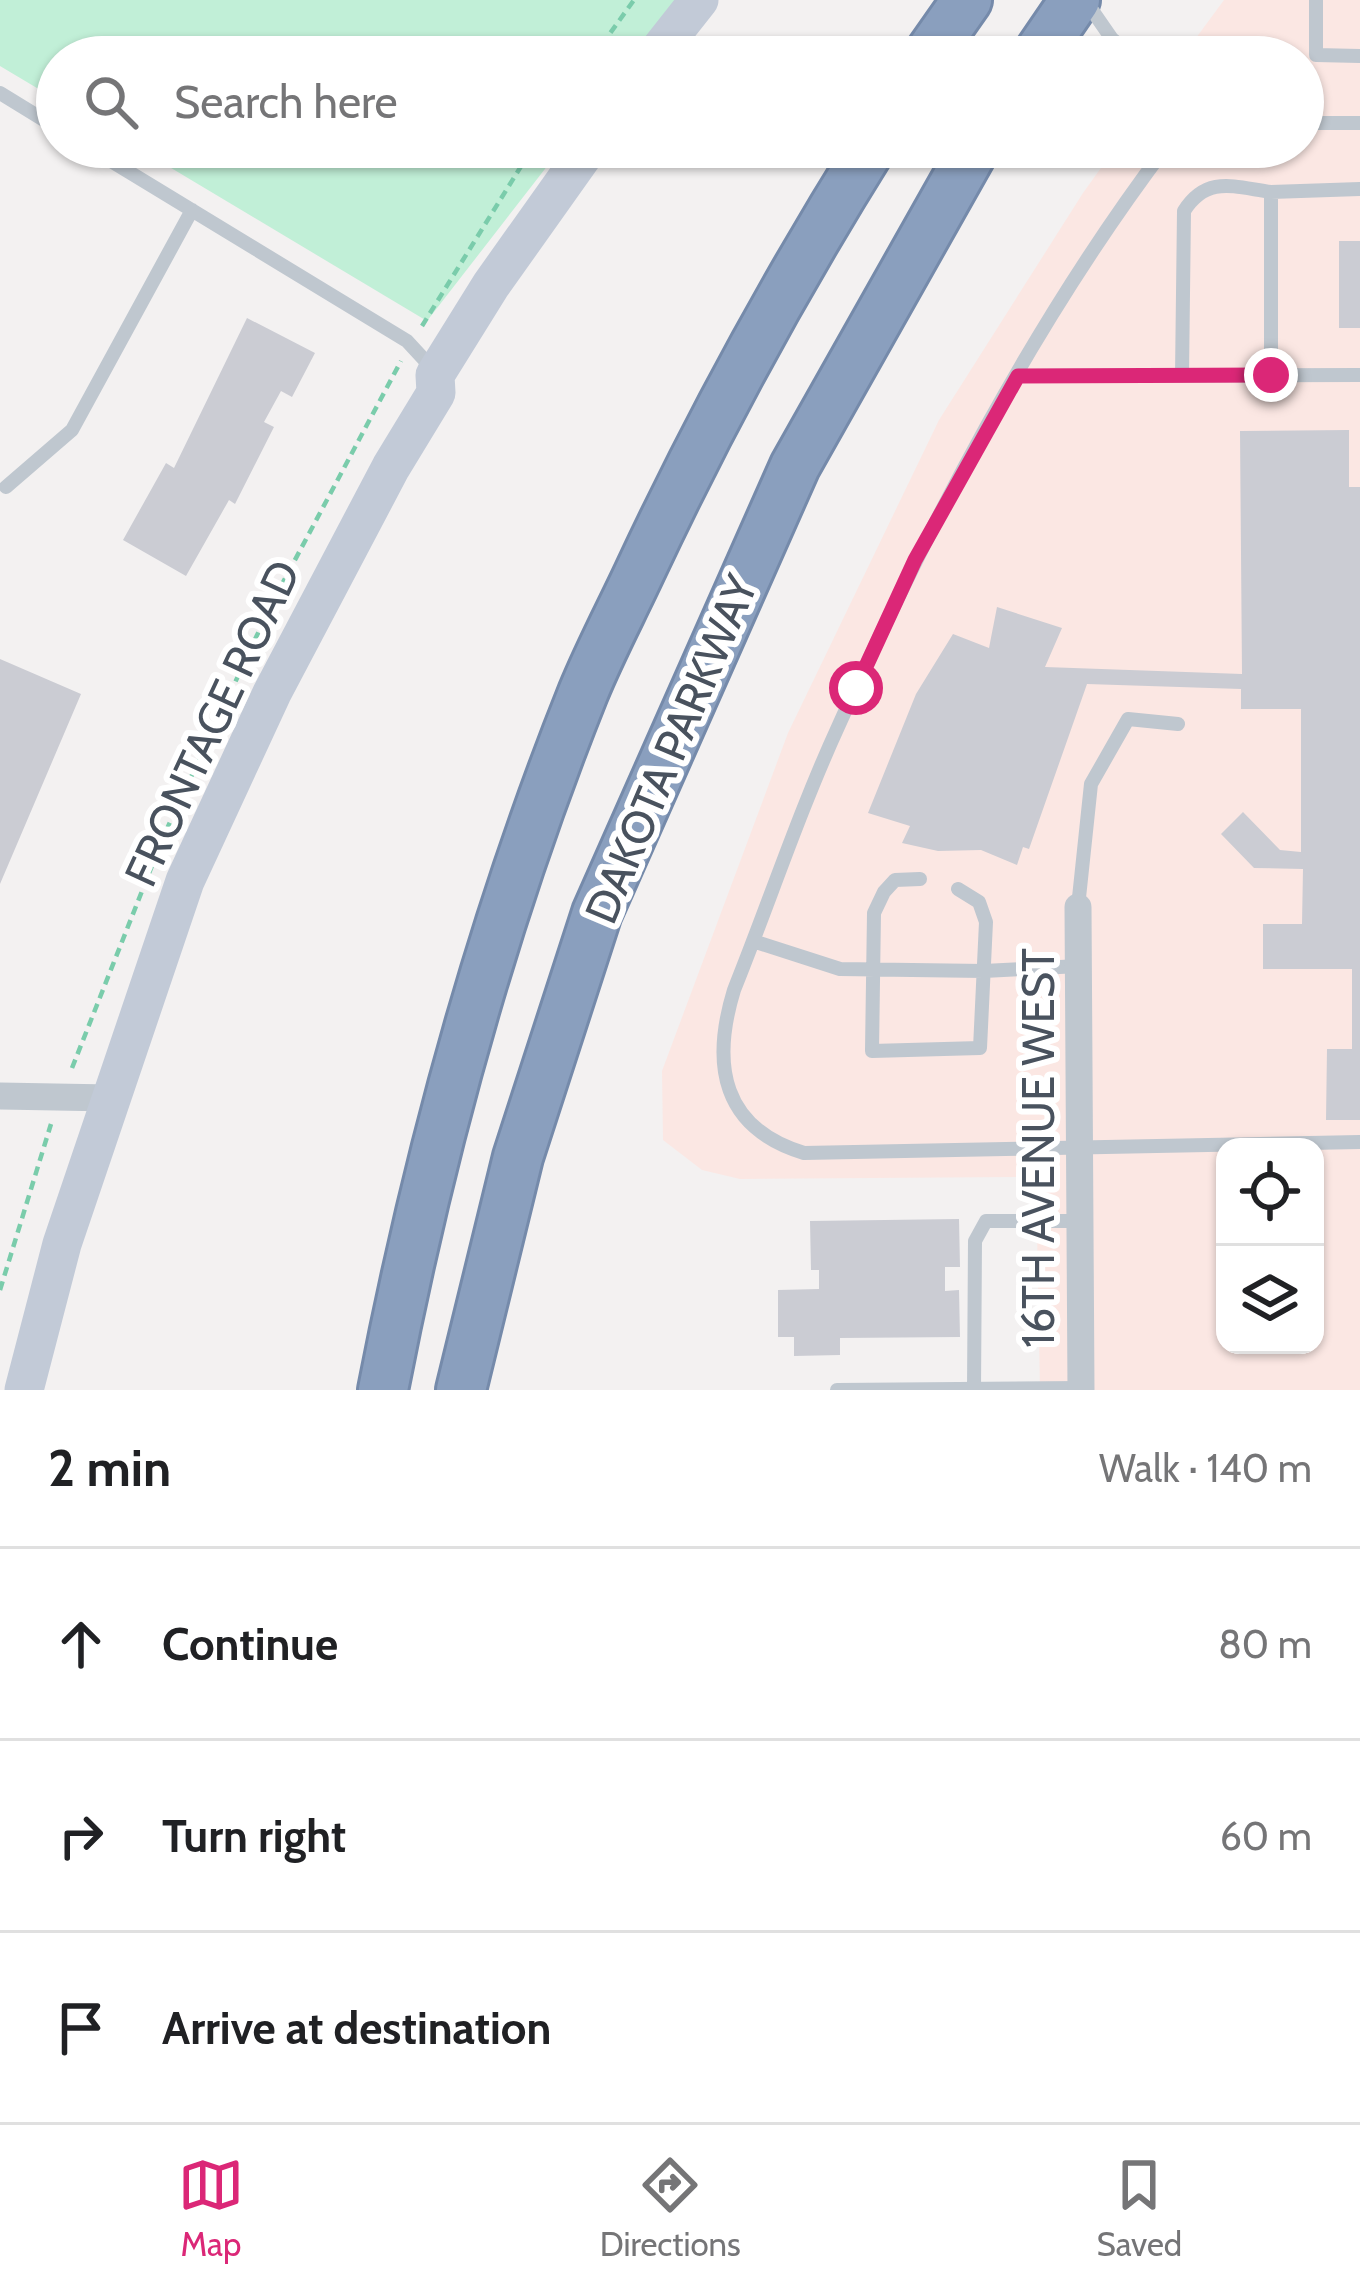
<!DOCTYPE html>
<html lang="en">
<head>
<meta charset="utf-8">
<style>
	body { margin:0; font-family:Cabin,sans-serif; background:#f6f6f6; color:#202124 }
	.controls { position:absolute; right:36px; bottom:36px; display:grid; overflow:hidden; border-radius:24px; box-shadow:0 3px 9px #0004 }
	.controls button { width:108px; height:108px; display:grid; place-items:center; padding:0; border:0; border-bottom:3px solid #e0e0e0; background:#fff; color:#202124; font:60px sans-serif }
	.stop { position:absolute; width:36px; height:36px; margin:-27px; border:9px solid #db2777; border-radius:50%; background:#fff }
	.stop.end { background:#db2777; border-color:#fff; box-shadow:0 3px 12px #0008 }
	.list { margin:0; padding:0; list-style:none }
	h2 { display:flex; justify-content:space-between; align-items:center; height:156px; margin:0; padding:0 48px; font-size:51px }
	h2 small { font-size:39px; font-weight:400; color:#757577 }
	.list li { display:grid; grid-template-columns:78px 1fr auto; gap:36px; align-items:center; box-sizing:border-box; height:192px; padding:0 48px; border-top:3px solid #e0e0e0 }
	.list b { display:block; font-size:45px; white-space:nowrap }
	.list em { font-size:39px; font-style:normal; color:#757577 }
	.icon { flex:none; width:66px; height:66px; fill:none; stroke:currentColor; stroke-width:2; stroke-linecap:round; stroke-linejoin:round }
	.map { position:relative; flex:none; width:1360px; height:1390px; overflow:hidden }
	.search { position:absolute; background:#fff; box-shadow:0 3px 9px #0004; left:36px; right:36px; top:36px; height:132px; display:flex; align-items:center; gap:30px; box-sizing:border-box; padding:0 42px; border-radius:66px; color:#757577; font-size:45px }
	.sheet { height:732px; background:#fff }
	nav { display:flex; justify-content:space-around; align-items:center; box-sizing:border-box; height:168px; border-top:3px solid #e0e0e0; background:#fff; font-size:33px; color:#757577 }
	nav a { display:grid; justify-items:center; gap:6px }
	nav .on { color:#db2777 }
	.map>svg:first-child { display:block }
</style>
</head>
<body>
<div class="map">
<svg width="1360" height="1390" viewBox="0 0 1360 1390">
	<rect width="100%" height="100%" fill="#f3f1f1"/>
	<path fill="#fbe7e3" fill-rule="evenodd" d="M1224 0H1360V1390H1040L1036 1177 740 1179 702 1170 663 1140 662 1071 788 733 939 420 1083 193 1116 147H1303V57H1182ZM1225 1147H1315V1345H1225Z"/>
	<path fill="#c1efd7" d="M0 0H676L632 57H57V100L0 66Z
		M136 147H562L427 321Z"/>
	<path fill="#cbccd3" d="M1339 241H1360V328H1339Z
		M247 318 315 353 292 397 281 391 264 422 274 427 235 504 229 500 186 576 123 540 166 463 174 468Z
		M1349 430V487H1360V1120H1326L1327 1049H1352V969H1263V924H1302L1303 869 1254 868 1221 834 1243 812 1280 850 1301 852V709H1241V689L1087 684 1029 849 1023 847 1017 865 981 850 938 851 902 843 910 826 868 813 916 694 953 634 989 648 997 607 1062 628 1045 667 1242 674 1240 431Z
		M0 659 81 694 0 884Z
		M959 1219 960 1267H945V1291L959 1290 960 1337 840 1338V1355L794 1356V1337H778V1290L819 1289V1270H811L810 1221Z"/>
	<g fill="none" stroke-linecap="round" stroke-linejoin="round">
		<g stroke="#758aaa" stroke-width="54">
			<path id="highway" d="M927 57 967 0
				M1036 57 1075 0
				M383 1390C429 1152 493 918 583 693 600 651 622 610 641 569 709 424 786 283 871 147
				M461 1390 518 1157 597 913 795 466 975 147"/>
		</g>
		<path stroke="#7accab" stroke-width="4.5" stroke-dasharray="9 6" stroke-linecap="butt" d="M593 57 634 0
			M422 326 533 147
			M72 1068 165 833 272 603 401 361
			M0 1290 51 1124"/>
		<path stroke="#bfc7cf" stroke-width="14" d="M1085 0 1112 39 1134 57
			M1316 0V55L1360 56
			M0 93 57 128
			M1303 123H1360
			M88 147 407 341 431 367
			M1166 147C1033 323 928 526 838 727 799 812 769 903 734 990 711 1065 722 1128 804 1153L1360 1142
			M1271 375V192L1360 189
			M1018 376 1360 375
			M1182 376 1184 211C1207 175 1234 187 1271 192
			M6 487 72 430 192 210
			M920 879 895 880 884 892 874 913 872 1051 980 1048 986 922 979 902 958 889
			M1078 907 1091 784 1128 719 1178 724
			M753 941 840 969 984 971 1079 966
			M837 1390 1081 1388
			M974 1390 975 1241 986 1221H1082"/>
		<path stroke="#bfc7cf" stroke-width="27" d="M1078 907 1081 1390
			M0 1096 111 1098"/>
		<path stroke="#c2cad7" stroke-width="39" d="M654 57 699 0
			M24 1390 62 1244 185 881 272 693 391 467 436 393 435 375 491 285 589 147"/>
		<use href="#highway" stroke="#8a9fbe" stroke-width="48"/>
	</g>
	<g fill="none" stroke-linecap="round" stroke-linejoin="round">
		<path stroke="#db2777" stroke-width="15" d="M856 688 915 560 1018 376 1271 375"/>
	</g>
	<g text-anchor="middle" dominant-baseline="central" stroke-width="12" stroke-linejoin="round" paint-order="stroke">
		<g font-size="45" fill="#49525e" stroke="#fff">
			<text transform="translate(212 723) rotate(-65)">FRONTAGE ROAD</text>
			<text transform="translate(671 749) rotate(-67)">DAKOTA PARKWAY</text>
			<text transform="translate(1038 1148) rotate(-90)">16TH AVENUE WEST</text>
		</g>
	</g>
</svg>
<div class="controls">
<button><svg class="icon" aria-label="locate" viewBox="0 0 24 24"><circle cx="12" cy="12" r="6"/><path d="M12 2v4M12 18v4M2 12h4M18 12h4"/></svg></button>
<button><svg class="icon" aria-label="layers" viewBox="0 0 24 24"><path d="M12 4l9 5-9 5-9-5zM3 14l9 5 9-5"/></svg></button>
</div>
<div class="stop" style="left:856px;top:688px"></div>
<div class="stop end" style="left:1271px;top:375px"></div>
<div class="search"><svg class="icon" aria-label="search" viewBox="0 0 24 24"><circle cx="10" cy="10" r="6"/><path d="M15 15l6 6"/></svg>Search here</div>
</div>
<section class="sheet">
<h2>2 min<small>Walk · 140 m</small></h2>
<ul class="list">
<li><svg class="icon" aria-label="ahead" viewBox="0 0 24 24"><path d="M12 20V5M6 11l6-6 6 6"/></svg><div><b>Continue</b></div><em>80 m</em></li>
<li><svg class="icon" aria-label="right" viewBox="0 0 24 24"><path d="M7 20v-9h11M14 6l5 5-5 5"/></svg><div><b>Turn right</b></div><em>60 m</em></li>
<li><svg class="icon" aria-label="arrive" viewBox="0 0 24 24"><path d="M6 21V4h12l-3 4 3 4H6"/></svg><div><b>Arrive at destination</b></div></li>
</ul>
</section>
<nav>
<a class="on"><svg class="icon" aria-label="map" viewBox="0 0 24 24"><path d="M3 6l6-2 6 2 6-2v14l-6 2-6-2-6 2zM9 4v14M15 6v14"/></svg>Map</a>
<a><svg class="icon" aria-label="directions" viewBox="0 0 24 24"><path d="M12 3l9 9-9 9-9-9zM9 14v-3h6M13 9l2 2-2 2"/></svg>Directions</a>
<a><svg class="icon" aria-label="saved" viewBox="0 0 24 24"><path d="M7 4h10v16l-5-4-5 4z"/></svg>Saved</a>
</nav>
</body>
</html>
